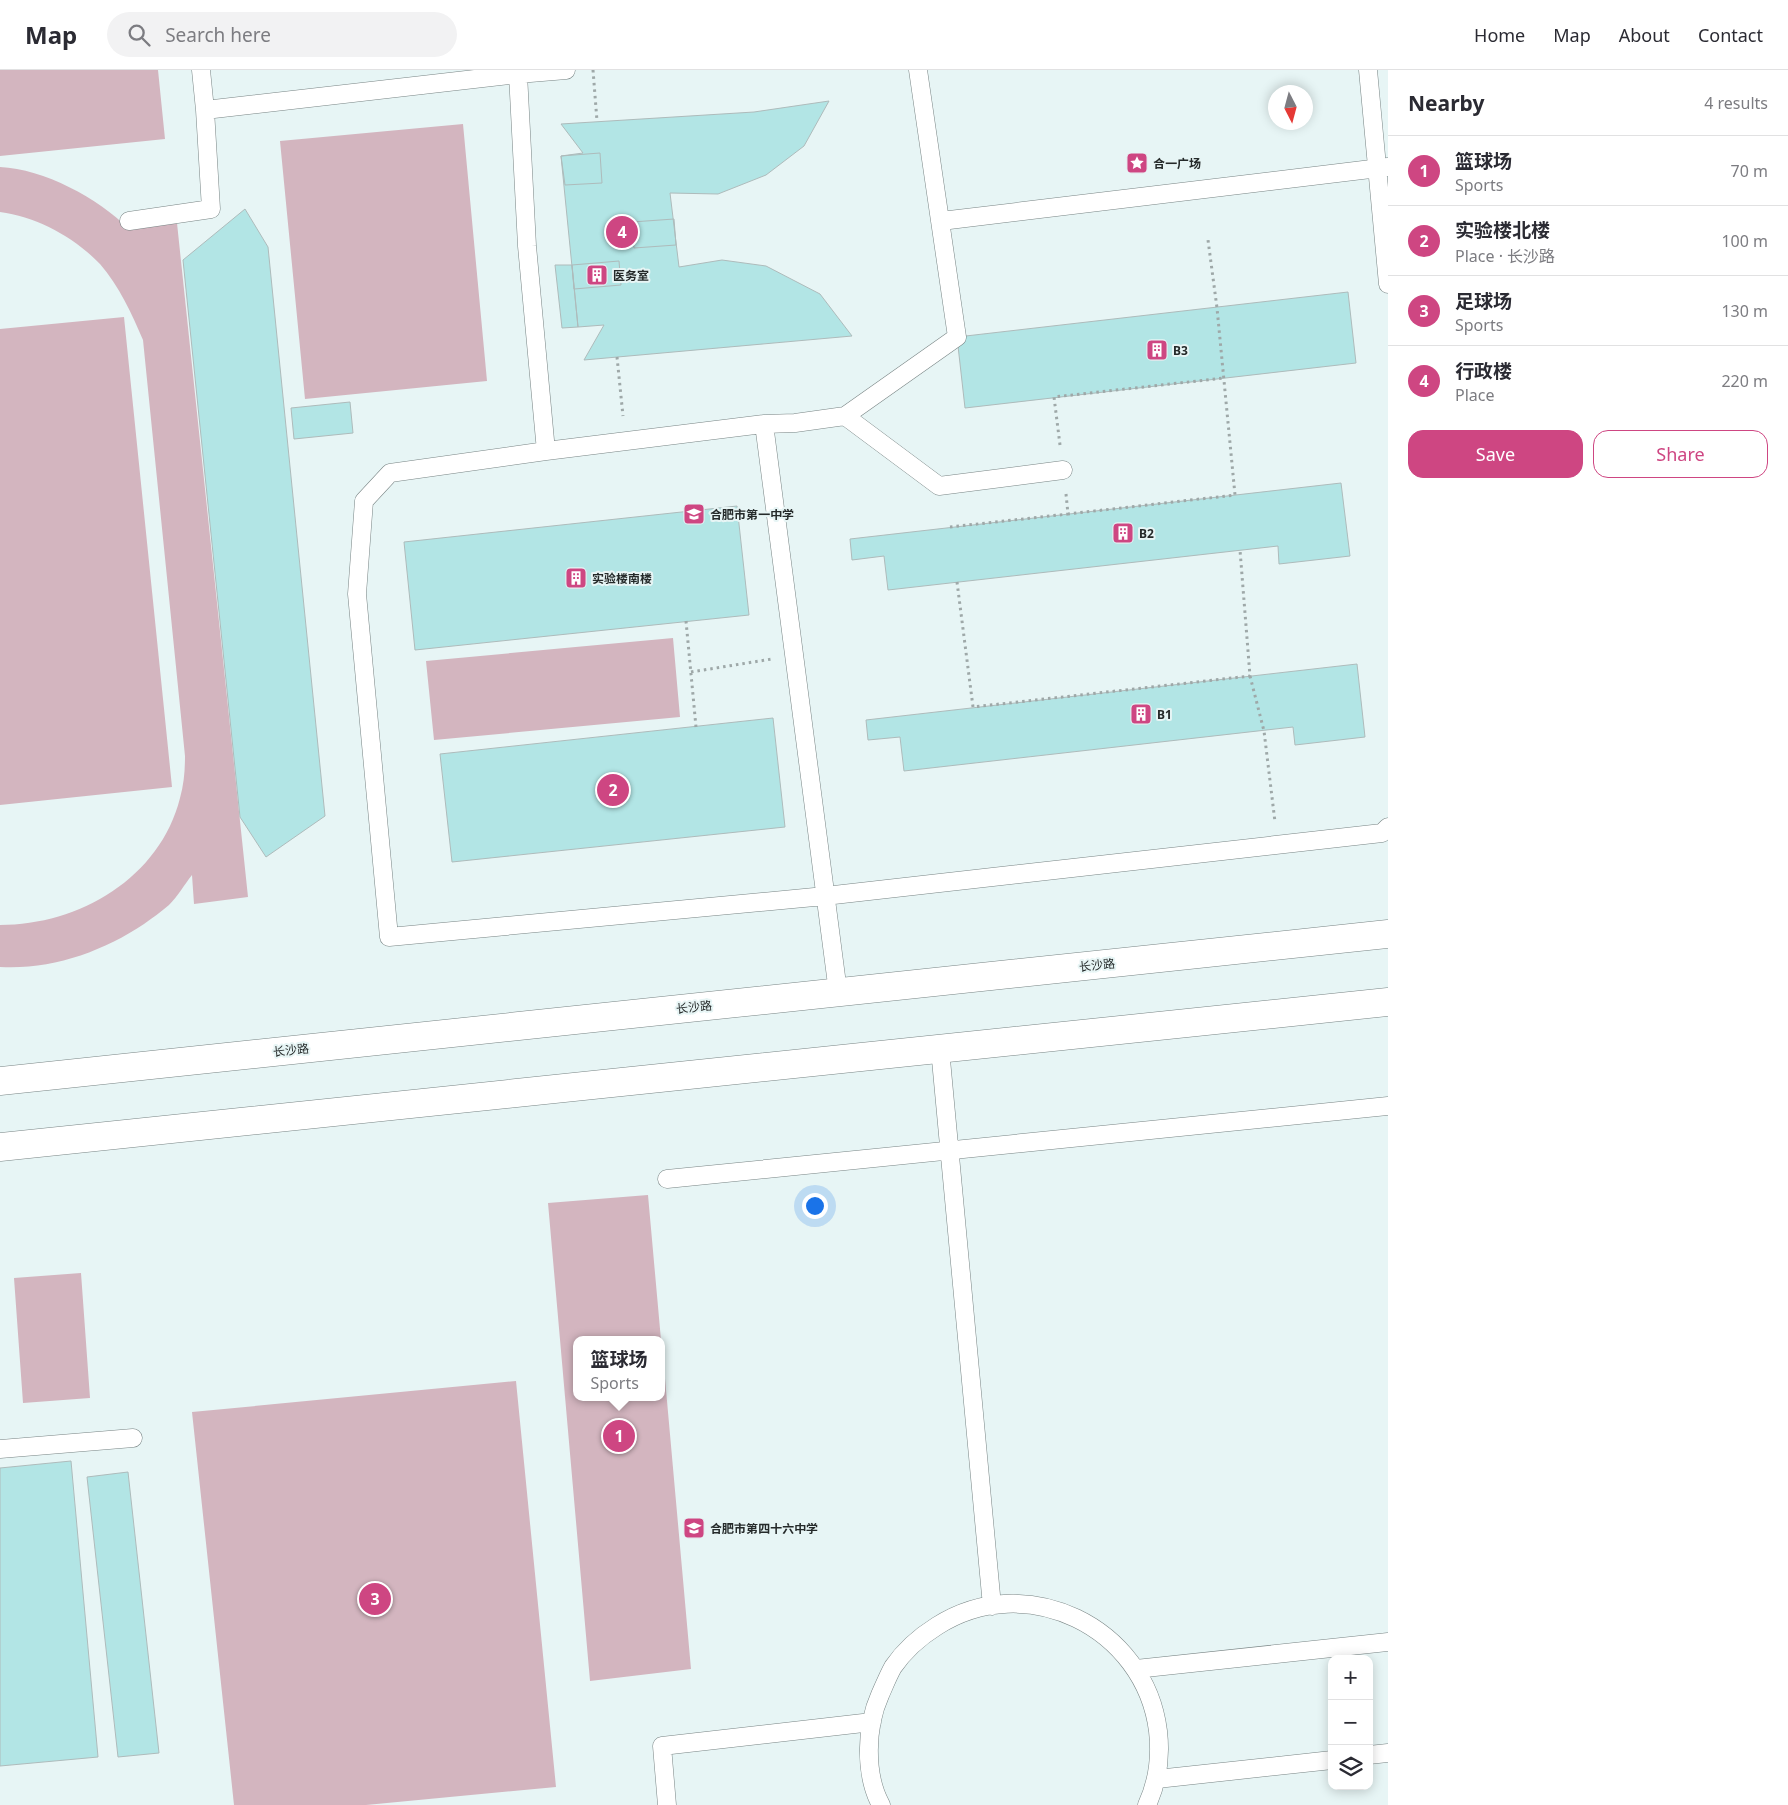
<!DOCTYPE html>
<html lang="en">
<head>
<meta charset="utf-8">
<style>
	body { margin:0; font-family:"Noto Sans","Noto Sans SC",sans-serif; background:#f2f2f3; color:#2b2b33 }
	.controls { position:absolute; right:15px; bottom:15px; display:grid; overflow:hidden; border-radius:10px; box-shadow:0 2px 12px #0003 }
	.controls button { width:45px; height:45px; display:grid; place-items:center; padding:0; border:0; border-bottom:1px solid #e1e1e2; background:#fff; color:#2b2b33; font:25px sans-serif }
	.compass { position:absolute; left:1268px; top:15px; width:45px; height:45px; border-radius:50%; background:#fff; box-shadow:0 2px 12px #0003; rotate:174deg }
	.you { position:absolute; left:814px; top:1135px; width:18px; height:18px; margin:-12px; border:4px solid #fff; border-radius:50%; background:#1a73e8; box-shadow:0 0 0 8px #1a73e833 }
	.badge { display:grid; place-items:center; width:32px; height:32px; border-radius:50%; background:#ce4682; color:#fff; font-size:16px; font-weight:700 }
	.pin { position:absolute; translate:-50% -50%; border:2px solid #fff; box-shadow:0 1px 5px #0006 }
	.popup { position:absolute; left:573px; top:1266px; width:92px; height:65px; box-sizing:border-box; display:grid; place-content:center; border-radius:10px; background:#fff; filter:drop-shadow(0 1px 4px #0005); font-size:16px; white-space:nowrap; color:#7c7c81 }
	.popup b { font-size:19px; color:#2b2b33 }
	.popup::after { content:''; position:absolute; left:50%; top:100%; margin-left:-10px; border:10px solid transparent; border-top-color:#fff }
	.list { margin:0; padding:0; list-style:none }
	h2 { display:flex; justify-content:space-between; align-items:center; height:65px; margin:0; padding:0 20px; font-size:21px }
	h2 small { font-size:16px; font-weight:400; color:#7c7c81 }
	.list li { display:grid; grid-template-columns:32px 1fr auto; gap:15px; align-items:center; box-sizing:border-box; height:70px; padding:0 20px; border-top:1px solid #e1e1e2 }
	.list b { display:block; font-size:19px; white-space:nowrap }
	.list p { margin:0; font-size:16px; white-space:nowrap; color:#7c7c81 }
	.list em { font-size:16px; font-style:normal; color:#7c7c81 }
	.actions { display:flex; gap:10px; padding:15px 20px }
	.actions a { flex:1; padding:11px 0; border:1px solid #ce4682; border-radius:15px; text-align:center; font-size:18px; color:#ce4682 }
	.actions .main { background:#ce4682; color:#fff }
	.icon { flex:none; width:28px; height:28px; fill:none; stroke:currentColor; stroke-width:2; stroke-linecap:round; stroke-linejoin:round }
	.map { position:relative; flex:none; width:1388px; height:1735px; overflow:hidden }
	header { display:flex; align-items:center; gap:30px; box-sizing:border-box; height:70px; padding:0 25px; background:#fff; border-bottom:1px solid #e1e1e2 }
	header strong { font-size:24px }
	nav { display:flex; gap:28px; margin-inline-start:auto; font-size:18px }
	.search { width:350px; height:45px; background:#f2f2f3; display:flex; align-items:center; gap:12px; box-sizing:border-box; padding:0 18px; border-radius:28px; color:#7c7c81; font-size:19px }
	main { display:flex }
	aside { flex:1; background:#fff }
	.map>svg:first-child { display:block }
</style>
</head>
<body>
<header>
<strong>Map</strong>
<div class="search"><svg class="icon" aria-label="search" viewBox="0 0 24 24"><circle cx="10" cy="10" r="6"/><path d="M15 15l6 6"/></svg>Search here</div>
<nav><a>Home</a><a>Map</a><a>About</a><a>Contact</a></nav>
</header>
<main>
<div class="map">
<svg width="1388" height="1735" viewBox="0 0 1388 1735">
	<rect width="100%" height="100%" fill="#e7f5f5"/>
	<path fill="#d3b5bf" d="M0 0H158L165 69 0 86Z
		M463 54 487 311 305 329 280 71Z
		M0 97C44 99 98 128 129 159L177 153 248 827 194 834 192 805C184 815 178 826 169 835 161 842 152 848 144 854 102 882 51 900 0 897V855C79 855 160 808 180 728 184 714 185 700 185 686L143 270C132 244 119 216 100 194 74 167 37 147 0 142Z
		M124 247 172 717 0 735V259Z
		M673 568 680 647 434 670 426 591Z
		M648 1125 661 1270H576V1327H662V1275L691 1599 590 1611 548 1133Z
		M81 1203 90 1328 23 1333 14 1208Z
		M516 1311 556 1717 366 1735H234L192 1342Z"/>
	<path fill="#b2e5e5" stroke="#aebbbb" d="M829 31 804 76 766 105 718 124 670 123 679 197 722 190 766 196 820 224 852 266 584 290 604 255 578 257 561 86 583 83 561 54 754 42Z
		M600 83 602 113 565 115 561 86Z
		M245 139 268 177 325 746 266 787 240 747 183 190Z
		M674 149 676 175 634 178 632 152Z
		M619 191 621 215 574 219 572 195Z
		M555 195H572L578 257 562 258Z
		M1348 222 1356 293 965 338 957 267Z
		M350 332 353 363 294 369 291 338Z
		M1341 413 1350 486 1279 494 1278 476 888 520 884 486 852 490 850 469Z
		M737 436 749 545 415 580 404 472Z
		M1357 594 1365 667 1295 675 1293 657 904 701 900 667 868 670 866 650Z
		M773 648 785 757 452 792 440 684Z
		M71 1391 98 1687 0 1696V1398Z
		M128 1402 159 1683 118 1687 87 1407Z"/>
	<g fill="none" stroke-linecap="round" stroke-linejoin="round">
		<g stroke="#788484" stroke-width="19">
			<path id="lane" d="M201 0 205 40
				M1368 0 1388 214
				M129 151 211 139 205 40 518 4
				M941 151 1388 97
				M845 346 939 416 1063 400
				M764 354 546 381 390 403 364 431 357 524 389 867 825 826 1382 763 1388 757
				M546 381 527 176 518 4 566 0
				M838 922 764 354 795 353 845 346 957 267 918 0
				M940 979 992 1536
				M667 1109 1388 1036
				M0 1379 133 1368
				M1136 1599 1388 1572
				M1369 1685 1388 1683
				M1157 1709 1332 1690
				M667 1735 662 1676 872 1652
				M881 1735C864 1704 866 1656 880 1625 884 1616 888 1606 893 1597 904 1581 921 1566 937 1556 1026 1499 1145 1557 1158 1661 1161 1687 1158 1711 1147 1735"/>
		</g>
		<g stroke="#788484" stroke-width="29">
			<path id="secondary" d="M0 1011 1388 864
				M0 1077 1388 932"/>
		</g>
		<path stroke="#9ea8a8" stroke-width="3" stroke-dasharray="2.5 4" stroke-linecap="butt" d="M593 0 597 51
			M617 287 623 346
			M1060 375 1054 327 1224 308
			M1066 424 1068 444 1235 425 1217 238 1208 170
			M950 457 1068 444
			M957 512 973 637 1250 606 1240 480
			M686 551 696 657
			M691 602 772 589
			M1250 606 1264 661 1275 752"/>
		<use href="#lane" stroke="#fff" stroke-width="18"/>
		<use href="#secondary" stroke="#fff" stroke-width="28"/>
	</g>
	<defs>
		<g id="sight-square" transform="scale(1.125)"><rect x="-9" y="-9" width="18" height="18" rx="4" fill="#ce4682" stroke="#e7f5f5"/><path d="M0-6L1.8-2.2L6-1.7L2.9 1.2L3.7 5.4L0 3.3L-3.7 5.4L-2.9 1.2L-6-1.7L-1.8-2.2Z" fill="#fff"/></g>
		<g id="building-square" transform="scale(1.125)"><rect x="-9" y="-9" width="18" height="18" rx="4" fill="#ce4682" stroke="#e7f5f5"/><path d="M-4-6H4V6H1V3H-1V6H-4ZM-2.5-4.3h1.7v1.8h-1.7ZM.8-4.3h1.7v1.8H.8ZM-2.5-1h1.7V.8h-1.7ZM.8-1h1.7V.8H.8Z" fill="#fff"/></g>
		<g id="school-square" transform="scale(1.125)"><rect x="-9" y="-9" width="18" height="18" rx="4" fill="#ce4682" stroke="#e7f5f5"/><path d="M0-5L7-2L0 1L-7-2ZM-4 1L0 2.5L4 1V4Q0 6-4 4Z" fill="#fff"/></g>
	</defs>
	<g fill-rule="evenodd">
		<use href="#sight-square" x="1137" y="93"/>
		<use href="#building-square" x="597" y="205"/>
		<use href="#building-square" x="1157" y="280"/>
		<use href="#school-square" x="694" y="444"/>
		<use href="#building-square" x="1123" y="463"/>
		<use href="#building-square" x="576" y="508"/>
		<use href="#building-square" x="1141" y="644"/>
		<use href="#school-square" x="694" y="1458"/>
	</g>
	<g text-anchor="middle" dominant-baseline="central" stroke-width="4" stroke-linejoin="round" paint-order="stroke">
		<g font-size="12" font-weight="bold" fill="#252a2a" stroke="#e7f5f5" text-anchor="start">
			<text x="1153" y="93">合一广场</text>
			<text x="613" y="205">医务室</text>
			<text x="1173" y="280">B3</text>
			<text x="710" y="444">合肥市第一中学</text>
			<text x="1139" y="463">B2</text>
			<text x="592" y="508">实验楼南楼</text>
			<text x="1157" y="644">B1</text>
			<text x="710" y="1458">合肥市第四十六中学</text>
		</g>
		<g font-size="12" fill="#252a2a" stroke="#e7f5f5">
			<text transform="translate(1097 895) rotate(-6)">长沙路</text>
			<text transform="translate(694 937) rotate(-6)">长沙路</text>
			<text transform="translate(291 980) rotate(-6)">长沙路</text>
		</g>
	</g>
</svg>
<div class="controls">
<button>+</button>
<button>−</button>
<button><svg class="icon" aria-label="layers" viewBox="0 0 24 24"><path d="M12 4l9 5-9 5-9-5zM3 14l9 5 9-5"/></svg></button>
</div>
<svg class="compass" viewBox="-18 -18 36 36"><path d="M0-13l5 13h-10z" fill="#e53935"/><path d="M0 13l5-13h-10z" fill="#7c7c81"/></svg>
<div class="you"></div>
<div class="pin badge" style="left:619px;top:1366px">1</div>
<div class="popup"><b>篮球场</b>Sports</div>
<div class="pin badge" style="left:613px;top:720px">2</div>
<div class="pin badge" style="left:375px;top:1529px">3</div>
<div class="pin badge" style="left:622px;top:162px">4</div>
</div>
<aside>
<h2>Nearby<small>4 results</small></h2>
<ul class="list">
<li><span class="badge">1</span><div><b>篮球场</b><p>Sports</p></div><em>70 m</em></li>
<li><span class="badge">2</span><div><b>实验楼北楼</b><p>Place · 长沙路</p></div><em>100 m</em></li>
<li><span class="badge">3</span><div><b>足球场</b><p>Sports</p></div><em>130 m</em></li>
<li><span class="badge">4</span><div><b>行政楼</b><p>Place</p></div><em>220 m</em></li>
</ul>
<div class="actions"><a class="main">Save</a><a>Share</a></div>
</aside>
</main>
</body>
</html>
